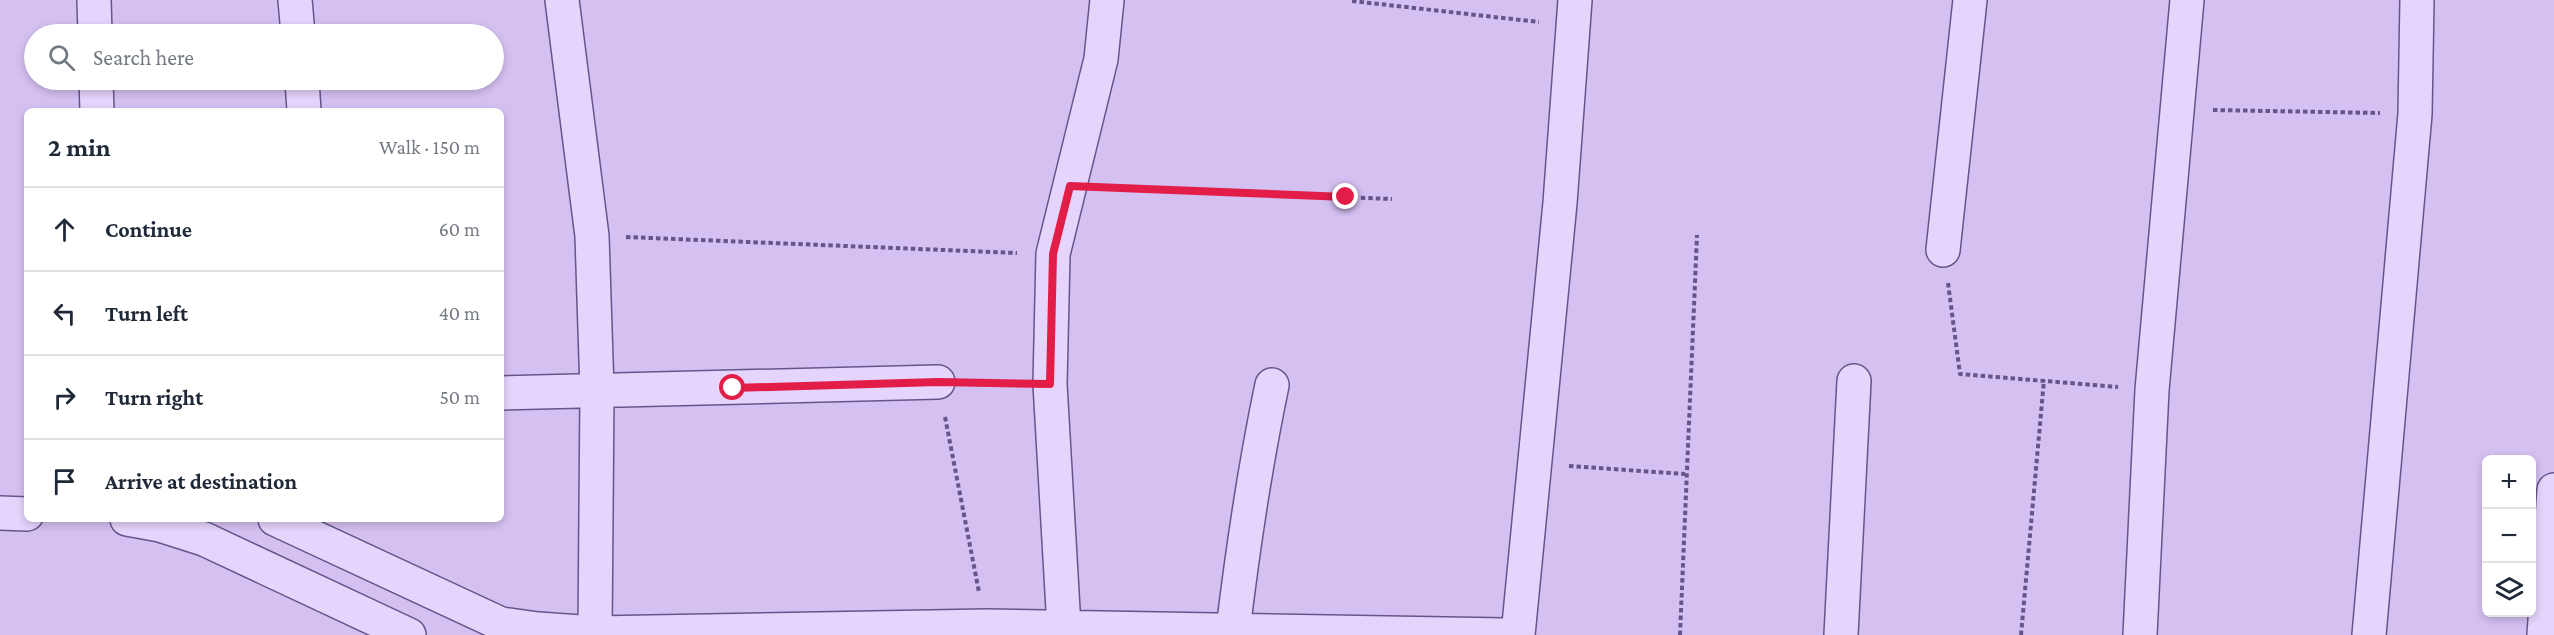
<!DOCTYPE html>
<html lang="en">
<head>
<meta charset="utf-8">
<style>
	body { margin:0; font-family:"Crimson Pro",serif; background:#f6f6f7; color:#1f2937 }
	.controls { position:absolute; right:18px; bottom:18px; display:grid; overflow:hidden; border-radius:9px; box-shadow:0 3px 9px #0003 }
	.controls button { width:54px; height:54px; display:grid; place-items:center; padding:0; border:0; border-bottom:2px solid #e0e1e3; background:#fff; color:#1f2937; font:30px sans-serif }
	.stop { position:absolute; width:18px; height:18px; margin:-14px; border:4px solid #e11d48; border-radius:50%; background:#fff }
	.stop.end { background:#e11d48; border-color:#fff; box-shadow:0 2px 6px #0008 }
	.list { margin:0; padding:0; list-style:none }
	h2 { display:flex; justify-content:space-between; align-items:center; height:78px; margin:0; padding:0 24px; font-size:26px }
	h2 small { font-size:20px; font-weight:400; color:#747a83 }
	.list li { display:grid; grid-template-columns:39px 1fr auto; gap:18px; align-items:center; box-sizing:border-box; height:84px; padding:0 24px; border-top:2px solid #e0e1e3 }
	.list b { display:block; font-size:22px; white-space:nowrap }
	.list em { font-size:20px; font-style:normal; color:#747a83 }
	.icon { flex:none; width:33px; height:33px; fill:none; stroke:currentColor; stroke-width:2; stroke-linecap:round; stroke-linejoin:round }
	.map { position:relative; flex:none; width:2554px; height:635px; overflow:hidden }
	.search { position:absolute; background:#fff; box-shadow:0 3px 9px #0003; left:24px; top:24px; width:480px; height:66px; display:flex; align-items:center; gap:15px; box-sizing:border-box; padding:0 21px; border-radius:33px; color:#747a83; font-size:22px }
	.panel { position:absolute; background:#fff; box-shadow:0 3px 9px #0003; left:24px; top:108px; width:480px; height:414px; border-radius:9px }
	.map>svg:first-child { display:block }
</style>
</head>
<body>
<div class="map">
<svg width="2554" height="635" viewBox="0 0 2554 635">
	<rect width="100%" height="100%" fill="#d5c0f2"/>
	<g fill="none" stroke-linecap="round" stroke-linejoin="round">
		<g stroke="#64568c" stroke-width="36">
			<path id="minor" d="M295 0 298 34
				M562 0 592 236 597 391 595 635
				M302 80 304 111
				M1943 250 1970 0
				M501 393 938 382
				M0 513 27 514
				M127 519 160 525 204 539 409 635
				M275 519 501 624 538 629 595 633 986 626 1505 635
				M1064 627 1050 384 1053 254 1101 59 1107 0
				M1233 630C1243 547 1255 466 1272 385
				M1518 635 1560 203 1575 0
				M1841 635 1854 381
				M2140 635 2152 390 2187 0
				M2369 635 2415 114 2417 0
				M2544 635 2554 490"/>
		</g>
		<g stroke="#64568c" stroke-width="36">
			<path id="tertiary" d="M94 0 95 34
				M96 80 97 111"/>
		</g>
		<path stroke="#64568c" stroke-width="4" stroke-dasharray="4.5 3" stroke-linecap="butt" d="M1352 1 1539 22
			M2213 110 2380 113
			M1106 188 1392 199
			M626 237 1017 253
			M1948 283 1960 374 2118 387
			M973 382 1017 383
			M945 417 979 592
			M1569 466 1685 474
			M1680 635 1697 235
			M2021 635 2044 380"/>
		<use href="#minor" stroke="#e5d4fc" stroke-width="33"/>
		<use href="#tertiary" stroke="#e5d4fc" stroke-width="33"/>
	</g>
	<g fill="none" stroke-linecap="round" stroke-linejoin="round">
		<path stroke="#e11d48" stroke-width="8" d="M733 388 938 382 1050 384 1053 254 1070 186 1346 197"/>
	</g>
</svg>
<div class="controls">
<button>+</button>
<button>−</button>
<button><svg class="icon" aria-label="layers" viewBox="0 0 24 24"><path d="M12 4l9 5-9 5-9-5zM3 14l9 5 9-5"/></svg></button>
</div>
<div class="stop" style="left:733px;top:388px"></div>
<div class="stop end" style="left:1346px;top:197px"></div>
<div class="search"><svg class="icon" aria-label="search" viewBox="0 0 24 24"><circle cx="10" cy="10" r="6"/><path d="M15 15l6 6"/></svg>Search here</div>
<section class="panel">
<h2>2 min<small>Walk · 150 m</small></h2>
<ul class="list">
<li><svg class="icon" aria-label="ahead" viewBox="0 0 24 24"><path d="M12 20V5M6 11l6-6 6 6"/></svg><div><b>Continue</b></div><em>60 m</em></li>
<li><svg class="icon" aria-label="left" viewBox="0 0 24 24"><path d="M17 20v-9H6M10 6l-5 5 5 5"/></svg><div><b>Turn left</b></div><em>40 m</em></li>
<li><svg class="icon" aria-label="right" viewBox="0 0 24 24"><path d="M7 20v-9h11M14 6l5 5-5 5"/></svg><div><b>Turn right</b></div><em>50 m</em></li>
<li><svg class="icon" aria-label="arrive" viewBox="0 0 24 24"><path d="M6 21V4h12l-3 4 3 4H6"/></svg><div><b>Arrive at destination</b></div></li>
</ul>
</section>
</div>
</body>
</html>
